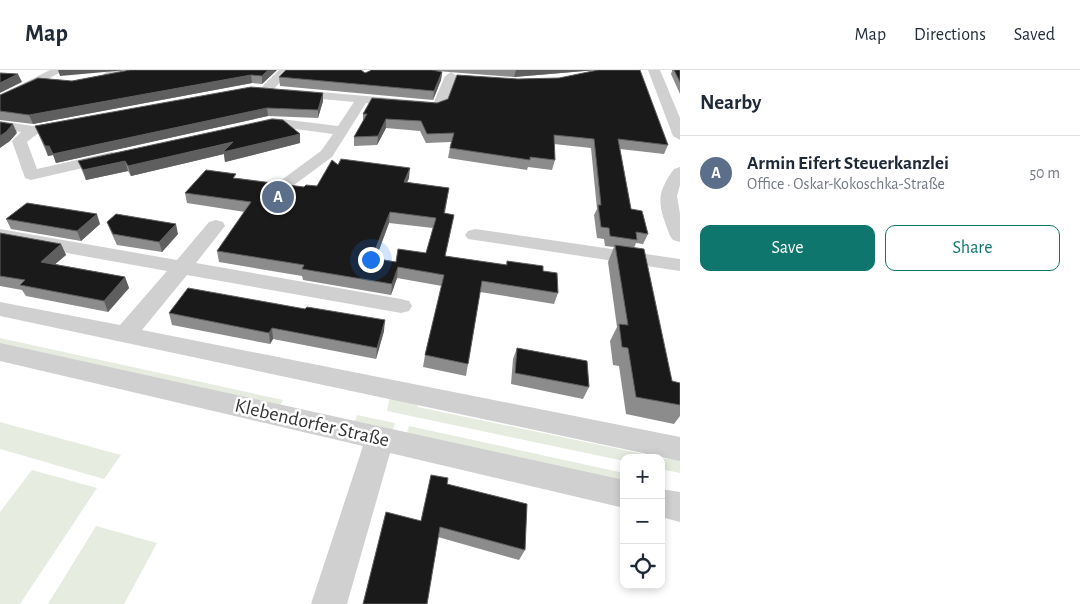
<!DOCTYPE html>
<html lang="en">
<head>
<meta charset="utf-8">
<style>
	body { margin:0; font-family:"Alegreya Sans",sans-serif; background:#f6f6f7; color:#1f2937 }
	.controls { position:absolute; right:15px; bottom:15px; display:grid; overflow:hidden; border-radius:10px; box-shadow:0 2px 8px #0003 }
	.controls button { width:45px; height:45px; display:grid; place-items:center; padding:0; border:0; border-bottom:1px solid #e0e1e3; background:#fff; color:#1f2937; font:25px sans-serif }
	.you { position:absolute; left:370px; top:189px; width:18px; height:18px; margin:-12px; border:4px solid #fff; border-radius:50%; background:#1a73e8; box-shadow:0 0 0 8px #1a73e833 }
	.badge { display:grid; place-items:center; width:32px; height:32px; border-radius:50%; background:#0f766e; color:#fff; font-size:16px; font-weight:700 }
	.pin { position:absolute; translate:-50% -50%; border:2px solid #fff; box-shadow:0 1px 5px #0006 }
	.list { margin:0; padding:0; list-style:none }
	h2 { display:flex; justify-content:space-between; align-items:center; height:65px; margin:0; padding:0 20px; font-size:21px }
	h2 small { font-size:16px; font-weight:400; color:#747a83 }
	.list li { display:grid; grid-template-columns:32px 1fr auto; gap:15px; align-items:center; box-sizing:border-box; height:75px; padding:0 20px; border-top:1px solid #e0e1e3 }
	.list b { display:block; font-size:19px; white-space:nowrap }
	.list p { margin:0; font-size:16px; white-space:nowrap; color:#747a83 }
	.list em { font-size:16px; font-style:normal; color:#747a83 }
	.actions { display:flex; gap:10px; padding:15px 20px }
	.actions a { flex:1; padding:11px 0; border:1px solid #0f766e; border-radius:10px; text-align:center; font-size:18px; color:#0f766e }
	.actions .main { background:#0f766e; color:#fff }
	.icon { flex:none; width:28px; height:28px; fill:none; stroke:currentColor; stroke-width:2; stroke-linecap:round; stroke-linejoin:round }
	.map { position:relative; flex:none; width:680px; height:534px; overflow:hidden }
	header { display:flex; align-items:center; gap:30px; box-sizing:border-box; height:70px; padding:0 25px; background:#fff; border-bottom:1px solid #e0e1e3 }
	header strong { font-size:24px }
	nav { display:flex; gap:28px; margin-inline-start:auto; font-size:18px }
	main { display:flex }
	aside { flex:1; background:#fff }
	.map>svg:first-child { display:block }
</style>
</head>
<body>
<header>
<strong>Map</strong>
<nav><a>Map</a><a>Directions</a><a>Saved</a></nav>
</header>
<main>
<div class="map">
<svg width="680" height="534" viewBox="0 0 680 534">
	<rect width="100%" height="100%" fill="#fff"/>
	<path fill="#e6ecdf" d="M0 268 283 330 280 335 0 274Z
		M390 325 414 329 418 337 667 389 674 384 680 385V403L661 399V388H624V391L387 341Z
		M357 345 395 353 393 360 355 351Z
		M0 352 121 385 104 409 0 379Z
		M409 356 624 403V412L407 363Z
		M32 400 97 418 20 534H0V442Z
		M96 456 157 473 124 534H48Z"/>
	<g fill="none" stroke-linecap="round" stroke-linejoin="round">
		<path fill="#d0d0d0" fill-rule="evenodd" d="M50 0H65L0 34V25Z
			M109 0H123L108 11H100L98 8Z
			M279 0H292L270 23H262L260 20 262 17Z
			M648 0H660L680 48V70L673 66Z
			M451 2 457 6 445 37 435 40 366 33 332 87 290 118H278L276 114 321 81 333 64 273 56 257 60 250 56 252 53 273 48 338 56 354 32 290 26 284 22 286 19 434 32 445 6Z
			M68 50 73 51 75 54 73 57 37 64 27 72 37 99 112 82 117 84 120 87 117 90 31 110 25 108 12 71 21 62 0 59V51L33 56Z
			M680 97V115L677 126 680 144V172L673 170 670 166C659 136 654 126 674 99Z
			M216 150 223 152 225 156 196 193 401 229 409 231 412 236 409 241 401 243 187 205 142 260 680 367V391L0 246V232L120 255 167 201 0 171V159L177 190 209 152Z
			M475 159 680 189V201L468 169 465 165 468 161Z
			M0 273 624 410V438L390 383 347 534H311L363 376 0 291Z
			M661 419 680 422V452L661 447Z"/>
	</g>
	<path fill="#8c8c8c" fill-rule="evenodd" d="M130 0H277L262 14 252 13 33 54 0 50V25L72 11Z
		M371 0H596L514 7 436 1 442 2 441 10 433 30 280 16 279 7 365 3 370 1Z
		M672 0H680V24L671 4 672 1Z
		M559 8 668 75 664 84 620 79 631 139 648 164 643 174 636 173 634 178 672 311 680 335V346L674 354 626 344 619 296 613 295 610 271 617 257 608 192 614 177 605 176 604 169 597 168 594 145 597 139 591 78 554 74 555 90 552 100 528 97 527 100 448 88 451 72 426 73 420 61 386 58 377 75 354 76V67L363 51V44L437 33 518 9Z
		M323 23V31L318 48 268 46 56 93 53 85 48 86 35 56Z
		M300 73 225 92 224 84 131 106 128 101 86 110 78 91Z
		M338 95 409 108 407 112 449 118 445 143 454 145 445 186 506 195 507 191 543 201 558 223 554 234 480 222 466 306 423 297 425 285 442 216 397 208 391 225 303 210 302 206 219 192 217 181 245 142 187 133 185 123 237 108 304 117 317 116ZM389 153 433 158 426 183 396 192 376 188Z
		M6 149 100 154 81 171 11 159Z
		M107 152 178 164 162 182 117 175 111 162Z
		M0 163 61 174 66 185 55 194 125 207 129 218 108 242 26 226 22 220 0 216Z
		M169 243 384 261 376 289 273 269 270 274 172 255Z
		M517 278 589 317 583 329 511 314 513 289Z
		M447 414 525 480 519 490 438 467 421 451Z"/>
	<path fill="#5f5f5f" d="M58 0H127L60 6Z
		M268 0H277L262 14V6Z
		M516 0H596L514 7Z
		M442 2 441 10 433 30 434 21Z
		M18 4 22 12 0 23V13Z
		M251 5 252 13 33 54 29 45Z
		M323 23V31L318 48V40Z
		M267 38 268 46 56 93 53 84Z
		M386 49V58L377 75 378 66Z
		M13 54 17 63 10 71 0 78V66Z
		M300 64V73L225 92 224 84 131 106 128 96 233 72Z
		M45 76H49L53 85 48 86Z
		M125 91 128 101 86 110 83 100Z
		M410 98 409 108 403 122 404 112Z
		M390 142 389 153 372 199V188Z
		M97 144 100 154 81 171 77 161Z
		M176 154 178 164 162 182 159 172Z
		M61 174 66 185 46 202 41 192Z
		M398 197 397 208 391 225 392 214Z
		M125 207 129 218 108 242 104 231Z
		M385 250 384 261 376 289 377 278Z
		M272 258 273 269 270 274 269 263Z"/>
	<path fill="#1a1a1a" stroke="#5f5f5f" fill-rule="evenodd" d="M130 0H268L262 6 251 5 29 45 0 41V25L38 8 72 11Z
		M286 0H361L365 3 370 1 371 0H432L442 2 434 21 279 7Z
		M598 0H640L668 75 618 69 631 139 642 141 648 164 636 162 637 170 610 166 609 158 601 157 598 135H601L594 69 554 65 555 90 530 87V90L450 78 454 63 427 64 421 51 386 49 378 66 354 67 367 44H363L372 28 437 33 448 29 457 5 518 9 559 8Z
		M674 0H680V12Z
		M0 3 18 4 0 13Z
		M251 17 323 23 318 40 267 38 53 84 49 76H45L35 56Z
		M272 49 283 50 300 64 223 82 233 72 128 96 125 91 83 100 78 91Z
		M0 52 13 54 6 62 0 66Z
		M341 89 410 98 404 112 449 118 444 143 454 145 445 186 507 195V191L543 196V201L557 203 558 223 482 211 468 294 425 285 444 205 398 197 392 214 302 199 304 195 217 181 251 132 185 123 206 100 236 104 233 108 304 117 306 115 317 116 332 90 338 95ZM390 142 436 148 426 183 398 179 396 192 372 188Z
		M27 133 97 144 77 161 6 149Z
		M116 144 176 154 159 172 113 164 107 152Z
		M0 163 61 174 41 192 125 207 104 231 20 215 25 210 0 206Z
		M615 175 644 179 672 311 680 313V335L636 327 628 278 622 277 619 254 628 255Z
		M188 218 305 239 307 237 385 250 377 278 272 258 269 263 169 243Z
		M517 278 587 291 589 317 515 303Z
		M431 405 448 408 447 414 527 434 525 480 440 457 427 534H363L386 442 421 451Z"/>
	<g text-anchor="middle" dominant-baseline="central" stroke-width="5" stroke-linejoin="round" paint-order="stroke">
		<g font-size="20" fill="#333" stroke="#fff">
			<text transform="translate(312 353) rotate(13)">Klebendorfer Straße</text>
		</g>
	</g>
</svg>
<div class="controls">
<button>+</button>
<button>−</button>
<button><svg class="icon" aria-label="locate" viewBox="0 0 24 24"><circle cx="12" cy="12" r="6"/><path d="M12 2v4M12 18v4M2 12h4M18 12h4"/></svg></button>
</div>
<div class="you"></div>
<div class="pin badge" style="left:278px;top:127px;background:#5c6f8a">A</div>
</div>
<aside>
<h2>Nearby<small></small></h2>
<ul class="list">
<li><span class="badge" style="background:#5c6f8a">A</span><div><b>Armin Eifert Steuerkanzlei</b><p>Office · Oskar-Kokoschka-Straße</p></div><em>50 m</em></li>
</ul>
<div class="actions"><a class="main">Save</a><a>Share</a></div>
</aside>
</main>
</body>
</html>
